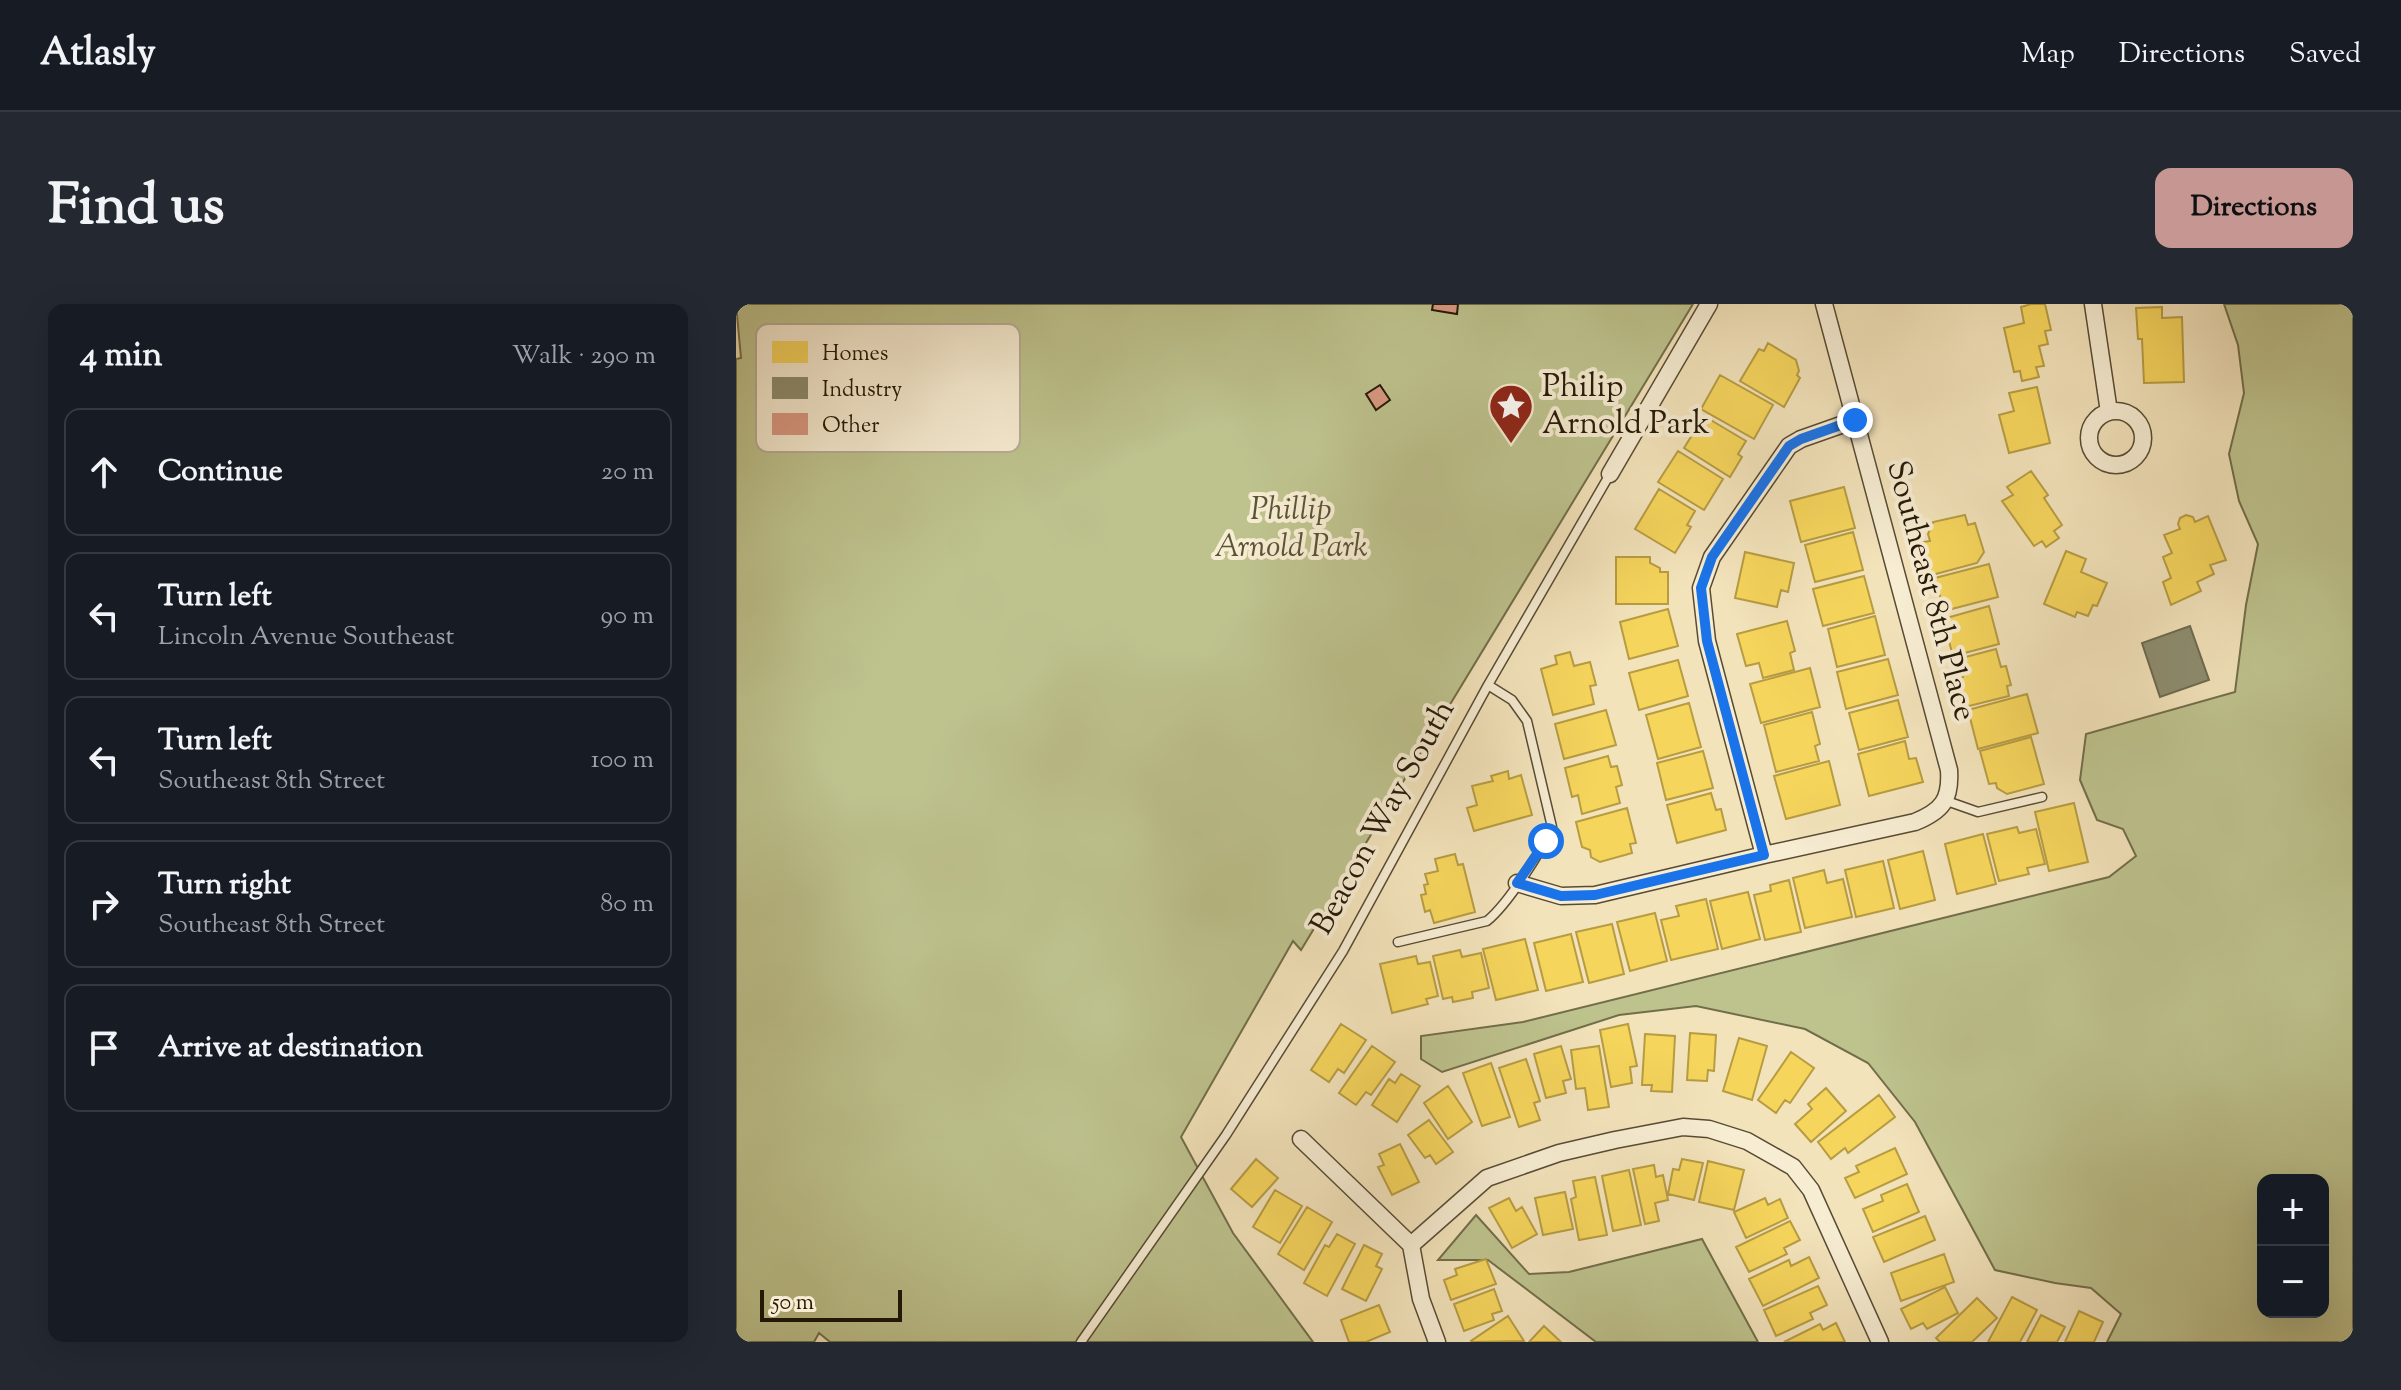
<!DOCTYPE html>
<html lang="en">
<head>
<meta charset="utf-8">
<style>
	body { margin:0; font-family:"Sorts Mill Goudy",serif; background:#242831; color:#f1f3f6 }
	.controls { position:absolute; right:24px; bottom:24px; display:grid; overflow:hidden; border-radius:16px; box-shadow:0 8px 32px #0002 }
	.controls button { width:72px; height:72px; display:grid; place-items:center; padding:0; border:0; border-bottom:2px solid #363941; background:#171b24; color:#f1f3f6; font:40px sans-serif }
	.scale { position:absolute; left:24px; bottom:20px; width:142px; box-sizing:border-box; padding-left:8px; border:4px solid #241807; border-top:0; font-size:22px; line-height:28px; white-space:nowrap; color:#241807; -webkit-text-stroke:6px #f7edd3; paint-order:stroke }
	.stop { position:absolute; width:24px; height:24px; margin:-18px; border:6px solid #1a73e8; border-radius:50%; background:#fff }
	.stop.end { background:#1a73e8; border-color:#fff; box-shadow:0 2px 8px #0008 }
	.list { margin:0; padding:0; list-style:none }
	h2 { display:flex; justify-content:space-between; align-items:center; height:104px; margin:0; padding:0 32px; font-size:34px }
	h2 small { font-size:26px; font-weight:400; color:#9ea1a6 }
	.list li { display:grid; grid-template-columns:52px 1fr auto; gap:24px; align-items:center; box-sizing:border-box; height:128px; margin:0 16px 16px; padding:0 16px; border:2px solid #363941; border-radius:16px }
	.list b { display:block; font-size:30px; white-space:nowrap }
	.list p { margin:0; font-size:26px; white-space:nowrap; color:#9ea1a6 }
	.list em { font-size:26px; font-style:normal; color:#9ea1a6 }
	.icon { flex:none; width:44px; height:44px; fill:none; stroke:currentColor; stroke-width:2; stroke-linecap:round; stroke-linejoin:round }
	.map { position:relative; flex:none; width:1617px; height:1038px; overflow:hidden; border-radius:16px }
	header { display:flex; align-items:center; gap:48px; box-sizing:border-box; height:112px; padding:0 40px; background:#171b24; border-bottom:2px solid #363941 }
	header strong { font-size:38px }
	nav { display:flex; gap:44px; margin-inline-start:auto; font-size:28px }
	.intro { display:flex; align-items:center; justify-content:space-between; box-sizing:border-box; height:192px; padding:0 48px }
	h1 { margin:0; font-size:56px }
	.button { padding:20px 36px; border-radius:16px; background:#c59692; color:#111; font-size:28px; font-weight:700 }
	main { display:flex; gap:48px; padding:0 48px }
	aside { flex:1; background:#171b24; border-radius:16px; box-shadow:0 8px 32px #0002 }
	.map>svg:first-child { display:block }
</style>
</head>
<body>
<header>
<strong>Atlasly</strong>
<nav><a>Map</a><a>Directions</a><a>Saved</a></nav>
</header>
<div class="intro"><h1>Find us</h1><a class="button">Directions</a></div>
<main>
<aside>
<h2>4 min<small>Walk · 290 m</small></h2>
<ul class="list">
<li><svg class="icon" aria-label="ahead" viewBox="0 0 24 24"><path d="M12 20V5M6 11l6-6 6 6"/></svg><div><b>Continue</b></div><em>20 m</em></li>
<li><svg class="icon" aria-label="left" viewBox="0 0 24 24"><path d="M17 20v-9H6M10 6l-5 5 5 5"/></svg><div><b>Turn left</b><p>Lincoln Avenue Southeast</p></div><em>90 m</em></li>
<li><svg class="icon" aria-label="left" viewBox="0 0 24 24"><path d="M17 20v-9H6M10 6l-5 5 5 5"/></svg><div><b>Turn left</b><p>Southeast 8th Street</p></div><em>100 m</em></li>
<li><svg class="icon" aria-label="right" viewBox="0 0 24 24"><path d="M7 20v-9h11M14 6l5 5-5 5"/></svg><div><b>Turn right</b><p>Southeast 8th Street</p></div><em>80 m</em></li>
<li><svg class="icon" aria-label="arrive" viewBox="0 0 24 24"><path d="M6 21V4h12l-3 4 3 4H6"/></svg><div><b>Arrive at destination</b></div></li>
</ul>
</aside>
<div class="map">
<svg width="1617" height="1038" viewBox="0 0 1617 1038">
	<rect width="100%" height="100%" fill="#f3e3bb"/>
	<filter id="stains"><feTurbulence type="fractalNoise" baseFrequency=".0025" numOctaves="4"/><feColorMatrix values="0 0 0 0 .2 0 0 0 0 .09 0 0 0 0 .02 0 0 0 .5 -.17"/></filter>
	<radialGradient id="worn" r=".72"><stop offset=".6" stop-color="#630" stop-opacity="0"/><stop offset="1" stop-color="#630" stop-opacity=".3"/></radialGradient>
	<path fill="#bec38e" stroke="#716e4a" stroke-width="2" fill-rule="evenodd" d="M0 0H957L565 646 557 637 445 833 497 929 577 1038H94L83 1029 78 1038H0V55L5 54Z
		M1488 0H1617V1038H1371L1385 1010 1355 984 1319 979 1259 966 1179 818 1132 759 1069 725 960 702 883 711 706 768 685 755V732L787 718 1373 573 1400 552 1387 525 1361 516 1344 476 1350 430 1499 388 1510 301 1522 240 1503 197 1493 150 1508 89 1502 41ZM1527 876H1587V1008H1527Z
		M740 911 793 970 833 968 966 935 1022 1038H860L752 956H702Z"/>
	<path fill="#f6d55c" stroke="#b79c42" stroke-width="2" d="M1295 0H1309L1315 26 1309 27 1312 40 1303 42 1308 62 1300 63 1303 73 1286 77 1284 67 1278 68 1268 24 1288 19 1285 3Z
		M1426 3V14L1446 13 1448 78 1408 79 1406 35H1402L1400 4Z
		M1032 39 1060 56 1063 67 1061 71 1064 74 1048 103 1004 77 1023 45 1028 47Z
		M984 71 1037 101 1018 135 965 105Z
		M1301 83 1314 139 1273 149 1263 111 1278 107 1273 89Z
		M968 112 1010 137 1002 150 1006 153 994 173 948 144Z
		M942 147 987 175 968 206 922 178Z
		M1295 167 1312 191 1308 194 1326 221 1318 227 1323 234 1310 243 1306 237 1298 242 1266 197 1277 191 1271 183Z
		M1108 183 1119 224 1065 238 1054 197Z
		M923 185 959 207 951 221 955 223 939 249 899 225Z
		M1229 211 1232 221 1239 219 1248 248 1241 259 1196 271 1187 238 1194 237 1192 230 1197 218Z
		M1450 211 1457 213 1459 218 1472 212 1490 256 1474 261 1478 270 1461 278 1465 287 1435 301 1427 278 1435 274 1427 253 1436 249 1428 231 1444 225 1442 220 1444 214Z
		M1117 228 1127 266 1079 278 1069 241Z
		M1330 247 1350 255 1345 268 1371 279 1361 302 1357 301 1352 312 1341 308 1339 313 1308 300Z
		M1009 248 1058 259 1052 288 1045 286 1041 303 999 294Z
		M880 253H914V259L924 264V268H932V300H880Z
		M1253 260 1262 293 1208 307 1199 274Z
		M1128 272 1138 309 1087 322 1077 285Z
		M1253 302 1263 340 1217 352 1207 315Z
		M932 305 942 342 893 355 884 318Z
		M1139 312 1149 351 1101 363 1092 325Z
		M1051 317 1059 347 1054 349 1058 366 1027 374 1023 359 1010 362 1001 330Z
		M1260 345 1265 363 1270 362 1275 381 1271 382 1273 392 1229 403 1221 375 1227 373 1222 355Z
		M834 348 838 362 854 358 860 381 854 382 858 400 817 411 805 365 821 360 819 352Z
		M1152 355 1162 391 1110 405 1101 368Z
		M942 356 952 392 903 406 893 369Z
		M1074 364 1084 403 1025 419 1014 380Z
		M1291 390 1302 429 1242 445 1232 406Z
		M1162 396 1172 433 1123 446 1113 409Z
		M953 399 965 443 922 455 910 411Z
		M870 406 880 441 828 455 819 420Z
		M1076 408 1084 440 1079 442 1083 457 1040 468 1028 421Z
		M1295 433 1308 480 1271 490 1261 484 1260 479 1253 480 1244 447Z
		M1169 437 1173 455 1180 454 1187 478 1133 492 1122 450Z
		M967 447 977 484 930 496 921 459Z
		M872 452 875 463 881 462 886 481 880 483 884 499 846 510 842 491 836 493 829 464Z
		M1093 457 1104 501 1050 515 1038 472Z
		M772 467 773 475 785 471 796 511 738 527 731 504 741 501 736 482 757 477 755 472Z
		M975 489 980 506 985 505 990 526 941 539 931 501Z
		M1338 499 1352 558 1313 567 1299 508Z
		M891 504 900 539 894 540 896 549 864 558 855 553 854 546 846 543 840 518Z
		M1281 523 1283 529 1300 525 1309 560 1291 564 1293 570 1263 577 1251 530Z
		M1247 530 1260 580 1221 590 1209 540Z
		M1187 547 1199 596 1164 605 1152 556Z
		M719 550 722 561 727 560 739 608 698 619 694 606 689 608 685 591 690 590 688 581 692 580 689 570 702 567 699 555Z
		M1147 557 1158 604 1120 613 1109 566Z
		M1088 566 1091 579 1107 575 1116 613 1069 624 1057 574Z
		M1053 576 1065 628 1029 636 1018 591 1035 587 1034 581Z
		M1012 588 1024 635 986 645 974 597Z
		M970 595 982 645 935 656 925 616 943 612 940 602Z
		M919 609 931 657 894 667 881 618Z
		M876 620 888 670 853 679 840 628Z
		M835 630 847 678 810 687 798 639Z
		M789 635 802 686 760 696 747 645Z
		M724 646 726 653 745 649 753 684 736 688 737 694 717 698 716 693 707 695 697 652Z
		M680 652 682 660 694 658 702 692 690 695 692 700 656 709 644 660Z
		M605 720 630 736 608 769 602 765 593 778 575 766Z
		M892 720 901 762 894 763 896 779 875 783 864 726Z
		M954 729 980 731 978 767 972 766 971 777 951 776Z
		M909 730 939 732 936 788 915 787 916 781H906Z
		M1003 734 1031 742 1016 796 987 787Z
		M636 742 659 758 635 791 630 788 620 801 603 789Z
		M825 742 835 775 827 777 830 789 810 794 798 750Z
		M863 742 873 803 852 806 849 784 840 785 835 746Z
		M1055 748 1078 764 1054 799 1049 796 1040 809 1022 796Z
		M790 755 804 797 798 799 804 816 783 823 763 764Z
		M755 759 774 813 746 822 727 769Z
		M665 770 684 782 661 818 636 801 653 775 659 779Z
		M712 782 736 818 712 835 688 799Z
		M1090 784 1110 807 1075 838 1059 820 1076 805 1072 800Z
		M1143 791 1159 813 1112 849 1109 844 1095 855 1082 838Z
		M693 816 717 848 700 860 694 851 689 854 672 831Z
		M664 840 683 878 656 891 642 863 648 861 643 850Z
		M1159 844 1171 870 1119 894 1109 874 1123 868 1120 862Z
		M520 855 542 874 516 903 495 885Z
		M946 855 967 859 958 896 932 890 937 865 943 866Z
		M972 857 1008 866 998 906 963 898Z
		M918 861 920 873 927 871 932 896 919 899 923 917 909 920 897 865Z
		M893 866 905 921 877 927 866 872Z
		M859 873 871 931 843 936 835 895 840 893 837 877Z
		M1171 880 1183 908 1137 928 1127 905 1147 897 1145 891Z
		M539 886 566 902 544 939 517 923Z
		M829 888 837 925 807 931 799 894Z
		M773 894 780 907 786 903 801 930 776 944 753 904Z
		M1029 894 1032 901 1044 895 1052 914 1010 934 998 908Z
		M571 903 596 918 568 966 542 950Z
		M1189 912 1199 936 1148 958 1137 933Z
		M1054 917 1064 936 1048 944 1051 950 1013 968 1000 943Z
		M601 930 619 940 591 992 568 979 589 941 593 943Z
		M628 941 646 950 640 962 646 965 630 997 606 985Z
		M1208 950 1218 978 1165 997 1155 969Z
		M1073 953 1083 974 1027 1002 1013 975 1053 956 1055 962Z
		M750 955 760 980 715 996 708 976 721 971 719 965Z
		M1082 982 1091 1001 1074 1009 1077 1015 1040 1032 1028 1006Z
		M1209 983 1222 1009 1191 1025 1187 1019 1175 1025 1165 1005Z
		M758 985 766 1007 756 1010 758 1016 728 1027 718 1000Z
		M1276 993 1301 1006 1284 1038H1252Z
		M1241 994 1261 1014 1236 1038H1204L1200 1034Z
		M643 1001 654 1028 630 1038H613L605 1016Z
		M1343 1007 1367 1018 1358 1038H1329Z
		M1305 1011 1329 1023 1321 1038H1291Z
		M772 1012 788 1037 736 1038 735 1037Z
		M1100 1019 1109 1038H1048L1084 1020 1087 1026Z
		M808 1022 825 1038H793Z"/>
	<path fill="#8c8c6e" stroke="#6d694f" stroke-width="2" d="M1454 322 1473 376 1424 393 1406 339Z"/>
	<path fill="#da9983" stroke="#241807" stroke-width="2" d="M697 0H722L721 10 696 6Z
		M644 81 654 96 640 106 630 90Z"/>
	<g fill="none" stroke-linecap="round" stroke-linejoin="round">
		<g stroke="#584b34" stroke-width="11">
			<path id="service" d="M1208 496 1242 508 1306 493
				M662 638 751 617C772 600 805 548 816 523L791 417 776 396 752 381
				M345 1038 490 831 607 647 752 381 874 170"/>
		</g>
		<g stroke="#584b34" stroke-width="19">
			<path id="minor" d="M1357 0 1373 108
				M1353 134a27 27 0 1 1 54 0a27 27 0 1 1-54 0Z
				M874 170 973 0
				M1028 551 971 337 965 284 976 253 1053 142 1065 135 1119 116
				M781 579 825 592 859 591 1028 551 1179 518C1206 507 1215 496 1213 466L1088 0
				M565 835 675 941 685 995 701 1038
				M675 941 751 874 823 849 879 836 947 823 973 825 1011 837 1057 863 1075 886 1144 1038"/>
		</g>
		<use href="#service" stroke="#f7edd3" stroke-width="8"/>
		<use href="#minor" stroke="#f7edd3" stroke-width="16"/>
	</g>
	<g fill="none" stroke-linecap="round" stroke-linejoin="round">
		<path stroke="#1a73e8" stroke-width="10" d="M810 537 781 579 825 592 859 591 1028 551 971 337 965 284 976 253 1053 142 1065 135 1119 116"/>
	</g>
	<defs>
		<g id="sight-pin" transform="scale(2.3)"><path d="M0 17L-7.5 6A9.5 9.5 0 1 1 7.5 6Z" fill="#8f2418" stroke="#f7edd3"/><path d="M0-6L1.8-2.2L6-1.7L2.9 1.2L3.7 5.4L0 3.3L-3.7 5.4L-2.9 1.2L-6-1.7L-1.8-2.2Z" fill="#fff"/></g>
	</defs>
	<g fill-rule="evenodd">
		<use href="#sight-pin" x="775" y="102"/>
	</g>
	<g text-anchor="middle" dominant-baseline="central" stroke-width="8" stroke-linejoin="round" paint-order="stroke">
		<g font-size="32" fill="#241807" stroke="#f7edd3" text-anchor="start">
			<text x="806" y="84">Philip<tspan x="806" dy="37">Arnold Park</tspan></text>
		</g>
		<g font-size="32" font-style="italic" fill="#5a5436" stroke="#f7edd3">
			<text x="555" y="207">Phillip<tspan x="555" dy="37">Arnold Park</tspan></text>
		</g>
		<g font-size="32" fill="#241807" stroke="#f7edd3">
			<text transform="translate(1194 287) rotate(75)">Southeast 8th Place</text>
			<text transform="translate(648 514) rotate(-61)">Beacon Way South</text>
		</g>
	</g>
	<rect x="20" y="20" width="264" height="128" rx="12" fill="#f7edd3" stroke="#b8ad96" stroke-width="2"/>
	<rect x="36" y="37" width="36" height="22" fill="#f6d55c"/>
	<rect x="36" y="73" width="36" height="22" fill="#8c8c6e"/>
	<rect x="36" y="109" width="36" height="22" fill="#da9983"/>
	<g font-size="22" fill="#241807">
		<text x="86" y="56">Homes</text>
		<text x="86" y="92">Industry</text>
		<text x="86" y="128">Other</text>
	</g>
	<rect width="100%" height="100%" filter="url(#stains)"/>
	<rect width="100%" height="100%" fill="url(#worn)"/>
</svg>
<div class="controls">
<button>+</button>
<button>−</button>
</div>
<div class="scale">50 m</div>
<div class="stop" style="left:810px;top:537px"></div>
<div class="stop end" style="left:1119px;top:116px"></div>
</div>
</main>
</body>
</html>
